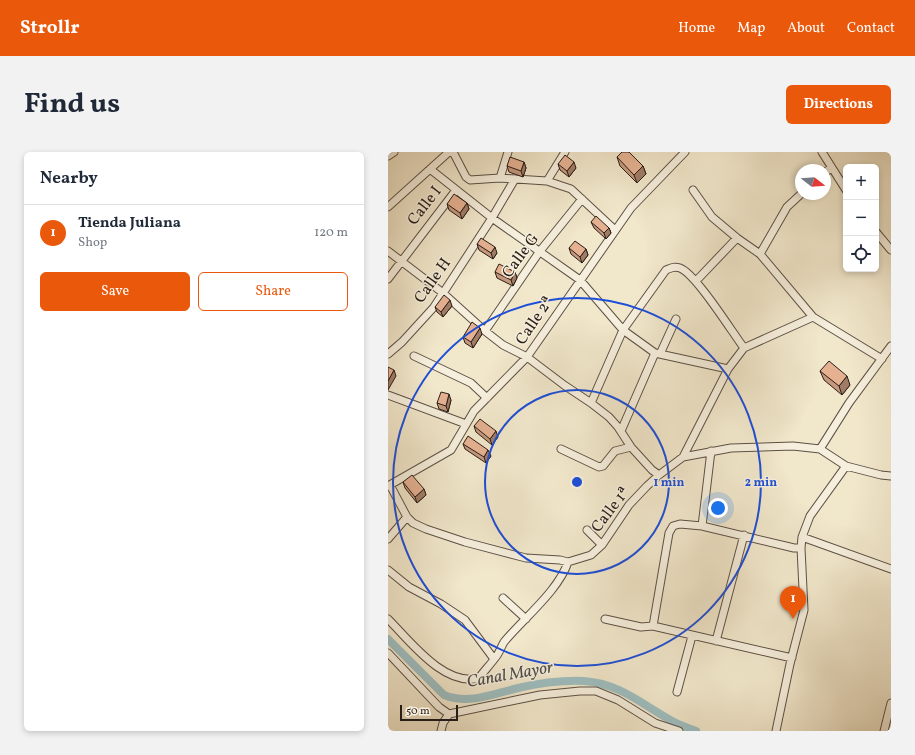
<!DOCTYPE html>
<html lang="en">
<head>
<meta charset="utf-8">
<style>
	body { margin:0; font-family:Vollkorn,serif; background:#f2f2f3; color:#1f2937 }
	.controls { position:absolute; right:12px; top:12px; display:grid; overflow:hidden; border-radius:6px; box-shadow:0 2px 6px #0003 }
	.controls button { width:36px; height:36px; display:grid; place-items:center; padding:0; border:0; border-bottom:1px solid #e0e1e3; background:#fff; color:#1f2937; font:20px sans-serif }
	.compass { position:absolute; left:407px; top:12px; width:36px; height:36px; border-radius:50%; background:#fff; box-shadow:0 2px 6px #0003; rotate:107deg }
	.scale { position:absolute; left:12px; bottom:10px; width:58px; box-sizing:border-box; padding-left:4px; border:2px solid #2a1e18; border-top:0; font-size:11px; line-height:14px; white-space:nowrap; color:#2a1e18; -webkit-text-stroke:3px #f6efdd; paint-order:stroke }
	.you { position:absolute; left:330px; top:356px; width:14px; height:14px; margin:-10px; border:3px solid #fff; border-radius:50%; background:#1a73e8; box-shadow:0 0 0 6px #1a73e833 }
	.badge { display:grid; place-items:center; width:26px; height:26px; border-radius:50%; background:#ea580c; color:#fff; font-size:13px; font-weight:700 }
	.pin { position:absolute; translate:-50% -33px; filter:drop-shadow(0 1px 2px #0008) }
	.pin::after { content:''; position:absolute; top:21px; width:14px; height:12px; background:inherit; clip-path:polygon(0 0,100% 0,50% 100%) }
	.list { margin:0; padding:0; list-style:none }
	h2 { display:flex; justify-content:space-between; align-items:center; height:52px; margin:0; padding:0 16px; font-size:17px }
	h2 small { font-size:13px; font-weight:400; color:#747a83 }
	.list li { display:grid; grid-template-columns:26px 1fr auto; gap:12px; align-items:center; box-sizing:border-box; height:56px; padding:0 16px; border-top:1px solid #e0e1e3 }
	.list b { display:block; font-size:15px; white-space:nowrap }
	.list p { margin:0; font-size:13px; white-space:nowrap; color:#747a83 }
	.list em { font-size:13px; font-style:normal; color:#747a83 }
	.actions { display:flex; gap:8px; padding:12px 16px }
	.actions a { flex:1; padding:9px 0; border:1px solid #ea580c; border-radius:6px; text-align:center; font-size:14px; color:#ea580c }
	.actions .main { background:#ea580c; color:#fff }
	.icon { flex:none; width:22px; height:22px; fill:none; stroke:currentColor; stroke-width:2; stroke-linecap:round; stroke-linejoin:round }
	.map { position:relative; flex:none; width:503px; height:579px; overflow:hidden; border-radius:6px }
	header { display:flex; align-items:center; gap:24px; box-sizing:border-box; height:56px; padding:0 20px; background:#ea580c; color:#fff }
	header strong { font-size:19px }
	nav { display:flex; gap:22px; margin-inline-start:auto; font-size:14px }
	.intro { display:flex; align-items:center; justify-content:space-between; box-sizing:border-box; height:96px; padding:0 24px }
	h1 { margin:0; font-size:28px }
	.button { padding:10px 18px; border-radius:6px; background:#ea580c; color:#fff; font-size:14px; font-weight:700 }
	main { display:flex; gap:24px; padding:0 24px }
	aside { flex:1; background:#fff; border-radius:6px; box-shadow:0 2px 6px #0003 }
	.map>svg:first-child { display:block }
</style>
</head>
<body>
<header>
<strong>Strollr</strong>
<nav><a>Home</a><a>Map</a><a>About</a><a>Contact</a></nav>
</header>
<div class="intro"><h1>Find us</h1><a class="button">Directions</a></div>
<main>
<aside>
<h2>Nearby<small></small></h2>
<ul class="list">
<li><span class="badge">1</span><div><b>Tienda Juliana</b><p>Shop</p></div><em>120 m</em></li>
</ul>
<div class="actions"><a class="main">Save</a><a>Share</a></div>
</aside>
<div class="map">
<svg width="503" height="579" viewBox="0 0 503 579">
	<rect width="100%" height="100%" fill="#f1e7cb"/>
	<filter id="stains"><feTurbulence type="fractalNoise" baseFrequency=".005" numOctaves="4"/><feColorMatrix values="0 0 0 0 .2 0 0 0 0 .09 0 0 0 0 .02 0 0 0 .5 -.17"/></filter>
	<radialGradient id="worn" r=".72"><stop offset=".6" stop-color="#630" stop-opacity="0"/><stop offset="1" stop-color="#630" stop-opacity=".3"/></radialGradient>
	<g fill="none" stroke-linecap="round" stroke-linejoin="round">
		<path stroke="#9ebec0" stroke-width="8" d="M0 487 56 543C81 553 105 542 130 536 152 531 173 528 196 529 234 532 254 553 286 570 293 574 301 576 308 579"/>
		<g stroke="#5c5045" stroke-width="9">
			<path id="minor" d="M65 0 78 25 82 28 112 26 159 29 183 37 227 78
				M434 0 458 38
				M0 4 6 0
				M42 17 104 66 192 128 235 178 267 201 340 217
				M437 21 443 15
				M112 26 120 0
				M159 29 177 0
				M305 38 324 65 349 86 372 102 425 165 494 207
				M0 55 61 0
				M488 80 503 98
				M0 99 55 141 97 179 115 193 139 205 176 233 203 251 221 265 230 275 243 295 264 318 271 323
				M372 102 399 55 413 42
				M0 127 68 38
				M308 129 349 86
				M97 179 152 99 194 47
				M0 202 14 190 46 155 104 66 127 27
				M272 202 288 167
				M26 204 83 231 99 246
				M0 243 78 272
				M203 251 235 178 278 118C283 116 286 114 292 116 308 122 344 180 356 196
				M233 279 267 201
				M173 297 211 315 215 314 227 299 243 295
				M432 297 461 251 503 194
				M295 305 340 217 356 196 425 165
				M2 333 19 365 25 371 38 377 77 390 138 406 172 408 180 410 203 403 214 393 241 353 259 334 271 323 295 305 343 296 405 294 432 297 458 314 493 323 503 324
				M0 334 63 298 86 259 139 205 243 56 297 0
				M314 374 323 299
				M199 378 214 393
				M414 385 503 417
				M0 387 19 365
				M0 418 21 435 53 452 77 468 106 507
				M115 446 138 467
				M0 467C22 489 56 535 91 526 96 519 102 513 107 506 111 502 113 495 116 490 135 467 171 438 180 410
				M217 467 253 475 265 474 404 506
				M265 474 281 381 285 374 292 372 314 374 406 396H413
				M328 489 356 383
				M0 501 51 555 61 562 152 543 192 539H208L230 548 267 571 291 579
				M289 540 304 484
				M53 579 55 571 61 562
				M388 579 402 512 416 458 413 396 414 385 422 364 458 314
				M496 579 503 551"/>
		</g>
		<use href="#minor" stroke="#f6efdd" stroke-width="7"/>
	</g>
	<path fill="#c5987d" stroke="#2a1e18" d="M229 5 255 14 258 22 249 31 232 14Z
		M136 10 138 16 135 25 121 20 119 14Z
		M170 12 188 16 181 25 172 18Z
		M79 51 81 57 74 67 61 58 59 52Z
		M203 70 221 76 223 81 218 87 206 76Z
		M89 92 109 101 105 107 91 98Z
		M181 96 198 97 200 103 194 111 183 102Z
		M107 120H127L129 126 125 134 109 126Z
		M64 154 55 165 49 160 47 155Z
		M94 182 85 196 77 191 75 185Z
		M432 219 462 233 454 243 436 228Z
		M63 248 60 260 51 257 49 251Z
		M86 274 110 285 104 293 88 280Z
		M75 292 103 304 98 311 77 297Z
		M15 330 36 337 38 343 29 351 17 336Z"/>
	<path fill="#a07c66" stroke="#2a1e18" d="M136 10 138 16 135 25 133 19Z
		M186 10 188 16 181 25 179 19Z
		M255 14 258 22 249 31 246 23Z
		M79 51 81 57 74 67 72 61Z
		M221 76 223 81 218 87 216 81Z
		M107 95 109 101 105 107 103 101Z
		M198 97 200 103 194 111 192 105Z
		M127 120 129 126 125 134 123 128Z
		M62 148 64 154 55 165 53 160Z
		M92 176 94 182 85 196 83 190Z
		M6 218 8 224 0 238V229Z
		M459 224 462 233 454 243 451 234Z
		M61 242 63 248 60 260 58 254Z
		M108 279 110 285 104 293 102 287Z
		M100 298 103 304 98 311 96 305Z
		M36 337 38 343 29 351 27 345Z"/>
	<path fill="#e5b191" stroke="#2a1e18" d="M234 0H241L255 14 246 23 229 5Z
		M177 3 186 10 179 19 170 12Z
		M122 5 136 10 133 19 119 14Z
		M66 42 79 51 72 61 59 52Z
		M208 64 221 76 216 81 203 70Z
		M93 86 107 95 103 101 89 92Z
		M187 89 198 97 192 105 181 96Z
		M111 112 127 120 123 128 107 120Z
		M56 143 62 148 53 160 47 155Z
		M84 170 92 176 83 190 75 185Z
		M441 209 459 224 451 234 432 219Z
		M0 215 6 218 0 229Z
		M53 240 61 242 58 254 49 251Z
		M92 267 108 279 102 287 86 274Z
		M80 284 100 298 96 305 75 292Z
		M24 323 36 337 27 345 15 330Z"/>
	<g fill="none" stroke="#1d4ed8" stroke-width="2">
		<circle cx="189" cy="330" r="92"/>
		<circle cx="189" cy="330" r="184"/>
	</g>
	<g text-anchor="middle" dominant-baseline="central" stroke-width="3" stroke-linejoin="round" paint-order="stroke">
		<g font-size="16" fill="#2a1e18" stroke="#f6efdd">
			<text transform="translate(37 54) rotate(-52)">Calle I</text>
			<text transform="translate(133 104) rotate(-54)">Calle G</text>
			<text transform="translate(45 129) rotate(-55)">Calle H</text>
			<text transform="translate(147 169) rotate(-56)">Calle 2ª</text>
			<text transform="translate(223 358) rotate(-53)">Calle 1ª</text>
		</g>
		<g font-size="17" font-style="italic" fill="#4d4e4a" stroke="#f6efdd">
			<text transform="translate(122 523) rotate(-10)">Canal Mayor</text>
		</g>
	</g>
	<circle cx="189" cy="330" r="6" fill="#1d4ed8" stroke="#f6efdd" stroke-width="2"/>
	<g font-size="12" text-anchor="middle" font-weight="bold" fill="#1d4ed8" stroke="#f6efdd" stroke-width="3" stroke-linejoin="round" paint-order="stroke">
		<text x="281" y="334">1 min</text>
		<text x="373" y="334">2 min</text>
	</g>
	<rect width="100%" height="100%" filter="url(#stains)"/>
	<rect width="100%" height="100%" fill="url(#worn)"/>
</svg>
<div class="controls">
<button>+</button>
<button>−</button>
<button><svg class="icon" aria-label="locate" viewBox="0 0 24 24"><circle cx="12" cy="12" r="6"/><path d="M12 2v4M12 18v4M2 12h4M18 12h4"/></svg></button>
</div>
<svg class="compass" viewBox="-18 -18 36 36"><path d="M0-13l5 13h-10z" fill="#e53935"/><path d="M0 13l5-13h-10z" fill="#747a83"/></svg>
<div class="scale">50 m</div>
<div class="you"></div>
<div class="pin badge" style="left:405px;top:467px">1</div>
</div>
</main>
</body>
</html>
